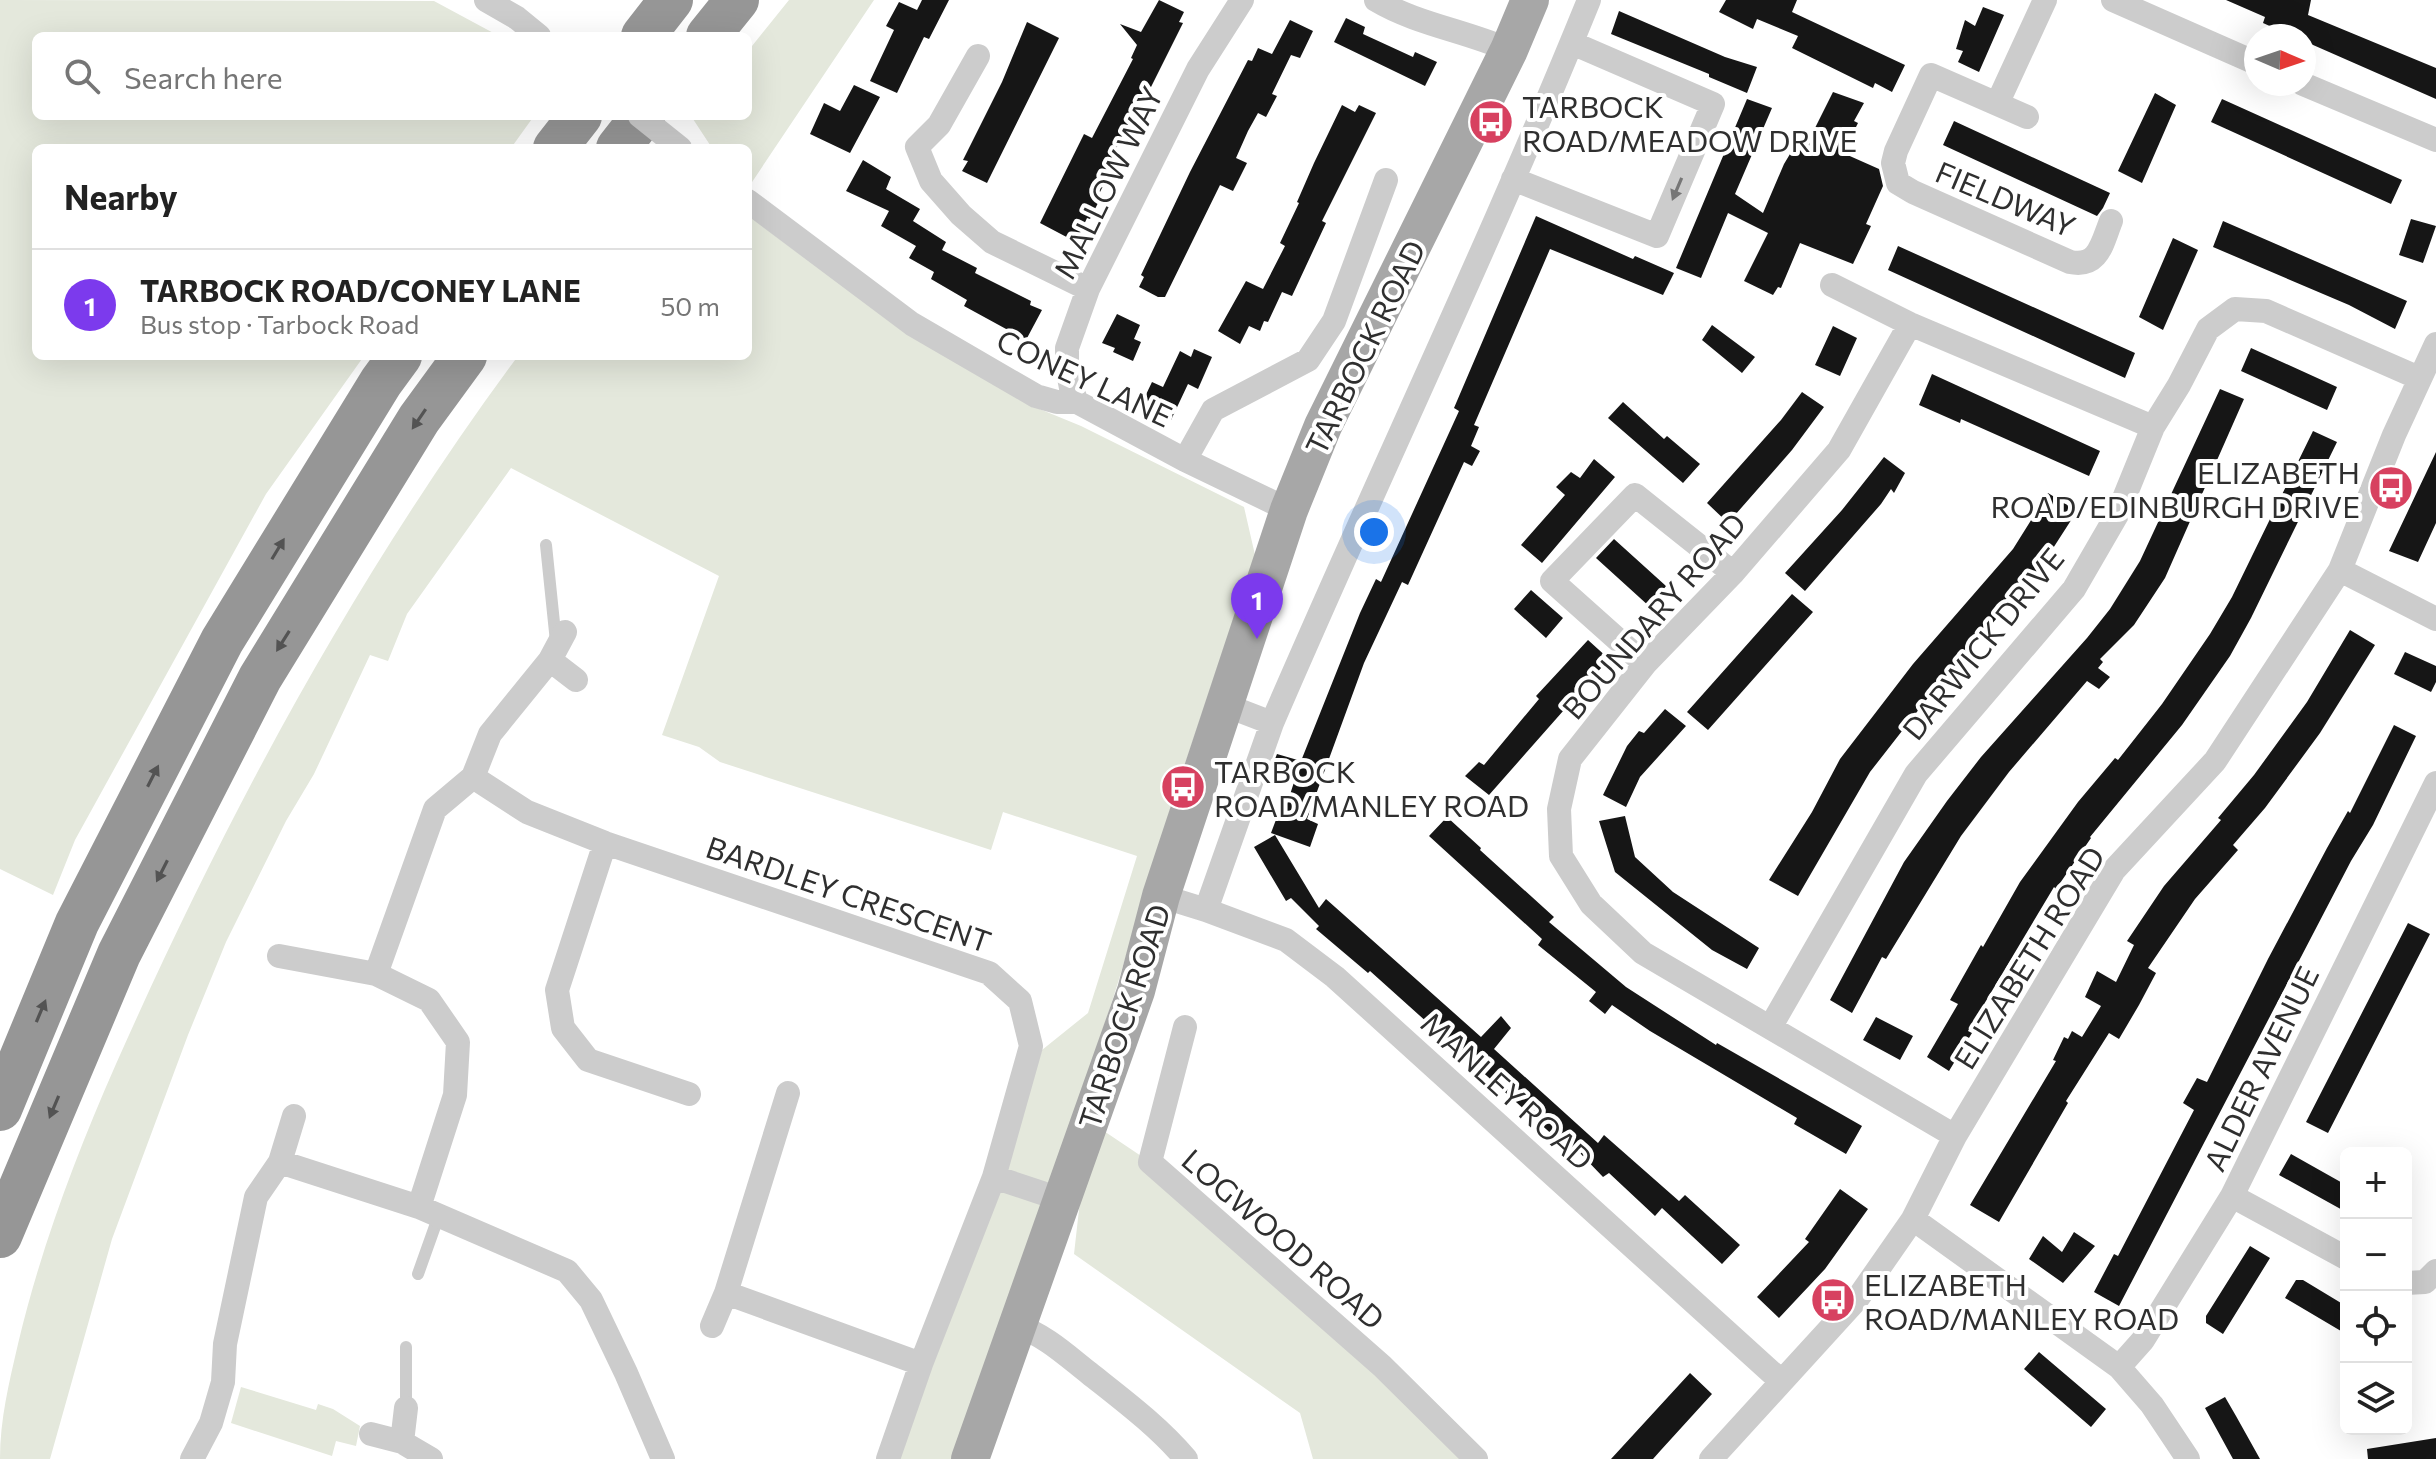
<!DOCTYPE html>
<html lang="en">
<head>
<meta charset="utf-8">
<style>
	body { margin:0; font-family:Commissioner,sans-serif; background:#f6f6f6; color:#222 }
	.controls { position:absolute; right:24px; bottom:24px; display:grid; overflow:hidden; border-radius:12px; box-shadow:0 8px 32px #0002 }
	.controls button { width:72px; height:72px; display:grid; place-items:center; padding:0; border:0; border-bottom:2px solid #e0e0e0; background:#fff; color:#222; font:40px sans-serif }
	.compass { position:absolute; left:2244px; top:24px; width:72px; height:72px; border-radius:50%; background:#fff; box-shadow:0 8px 32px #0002; rotate:92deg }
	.you { position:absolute; left:1374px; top:532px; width:28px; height:28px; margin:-20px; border:6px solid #fff; border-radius:50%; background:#1a73e8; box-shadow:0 0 0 12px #1a73e833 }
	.badge { display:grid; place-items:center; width:52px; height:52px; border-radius:50%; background:#7c3aed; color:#fff; font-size:26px; font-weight:700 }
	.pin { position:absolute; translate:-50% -66px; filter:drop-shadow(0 2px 4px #0008) }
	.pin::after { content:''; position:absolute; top:42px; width:28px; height:24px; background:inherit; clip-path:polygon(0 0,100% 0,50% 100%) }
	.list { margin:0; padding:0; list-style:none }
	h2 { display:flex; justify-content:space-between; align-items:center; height:104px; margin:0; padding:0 32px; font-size:34px }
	h2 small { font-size:26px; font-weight:400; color:#767676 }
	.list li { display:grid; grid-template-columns:52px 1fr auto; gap:24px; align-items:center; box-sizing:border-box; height:112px; padding:0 32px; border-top:2px solid #e0e0e0 }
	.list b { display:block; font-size:30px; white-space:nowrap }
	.list p { margin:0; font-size:26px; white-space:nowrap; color:#767676 }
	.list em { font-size:26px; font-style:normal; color:#767676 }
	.icon { flex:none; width:44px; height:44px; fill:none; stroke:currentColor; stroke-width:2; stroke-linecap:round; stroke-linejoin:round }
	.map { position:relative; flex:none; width:2436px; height:1459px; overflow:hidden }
	.search { position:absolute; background:#fff; box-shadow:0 8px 32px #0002; left:32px; top:32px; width:720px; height:88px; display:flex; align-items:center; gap:20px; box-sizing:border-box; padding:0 28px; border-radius:12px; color:#767676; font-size:30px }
	.panel { position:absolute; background:#fff; box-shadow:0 8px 32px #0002; left:32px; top:144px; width:720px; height:216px; border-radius:12px }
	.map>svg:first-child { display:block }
</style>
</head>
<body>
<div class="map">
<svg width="2436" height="1459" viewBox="0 0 2436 1459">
	<rect width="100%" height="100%" fill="#fff"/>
	<path fill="#e4e8dc" d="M0 0 434 1 499 36H36V116H534L511 148H36V356H364L266 494 75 840 53 895 0 869Z
		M789 0H874L748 188V148H712L693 119 696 116H748V51Z
		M748 211 1025 403 1081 426 1244 507 1255 555 1173 800 1116 989 964 1459H894L1042 1050 1088 1013 1137 856 1003 812 991 850 720 762 699 747 662 735 719 576 511 468 407 614 388 661 370 655 314 774 286 821 226 942 188 1035 112 1239 50 1459H0C0 1419 9 1383 18 1344 41 1247 76 1155 116 1064 227 814 355 576 518 356H748Z
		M1089 1121 1150 1162 1476 1459H1313L1300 1413 1074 1254Z
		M241 1387 316 1410 318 1404 333 1409 360 1426 356 1446 336 1441 332 1456 231 1423Z"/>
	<path fill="#161616" d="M922 0H949L929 39 924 37 897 93 870 81 894 30 886 26 899 2 917 10Z
		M1159 0 1184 12 1179 22 1183 23 1145 99 1143 97 1116 149 1112 160 1115 162 1096 200 1099 201 1090 219 1087 218 1076 242 1040 223 1084 134 1092 138 1133 59 1131 58 1137 45 1120 24 1141 32Z
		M1726 0H1797L1792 12 1905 65 1892 92 1875 83 1873 88 1792 48 1798 36 1757 19 1753 29 1719 12Z
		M2226 0H2311L2308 15 2436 68V99L2304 41V36H2292L2263 23 2265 17Z
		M1983 7 2004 15 1979 72 1958 62 1963 51 1956 49 1965 20 1975 26Z
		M1619 11 1725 57 1757 67 1747 93 1709 77V74L1611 34Z
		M1346 18 1365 27 1363 34 1413 57 1415 52 1437 62 1425 86 1334 42Z
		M1290 20 1313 31 1300 58 1291 55 1272 94 1277 96 1266 117 1258 113 1248 131 1236 158 1247 163 1233 191 1220 185 1165 297H1158L1139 287 1144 277 1141 275 1190 172 1248 60 1252 61 1258 48 1272 54Z
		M1027 22 1059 38 987 183 962 171 968 161 963 160 1002 82Z
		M854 85 880 97 850 153 810 134 824 103 840 111Z
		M1833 92 1864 103 1854 121 1858 123 1843 153 1879 169 1883 186 1866 224 1871 226 1853 264 1800 243 1781 288 1778 287 1773 295 1744 281 1768 233 1728 213 1701 278 1676 268 1747 99 1772 108 1735 194 1763 213 1784 164 1796 144 1805 148Z
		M2155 93 2176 105 2142 183 2118 171Z
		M2222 99 2402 180 2391 204 2211 122Z
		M1342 105 1355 112 1359 105 1376 113 1322 221 1326 223 1292 296 1282 292 1268 322 1264 321 1260 331 1249 326 1240 344 1218 331 1246 281 1263 289 1285 246 1280 243 1299 203 1297 202 1314 163Z
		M1954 121 2110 193 2103 208 2097 216 1943 145Z
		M863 160 891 177 886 189 920 209 913 221 946 242 942 250 977 268 975 273 1031 301 1030 305 1042 310 1026 340 964 306 967 300 931 279 934 272 909 258 916 246 881 226 889 211 846 191Z
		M1536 216 1633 259 1635 256 1674 273 1663 295 1550 249 1474 425 1479 427 1471 446 1480 451 1472 466 1464 462 1408 585 1402 582 1364 663 1307 819 1318 824 1310 847 1271 833 1280 809 1285 810 1296 776 1273 764 1277 754 1301 761 1360 613 1376 579 1381 582 1459 411 1454 408Z
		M2411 219 2436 226 2423 263 2399 255Z
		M2223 221 2407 301 2395 329 2349 305 2213 247Z
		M2173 238 2198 250 2163 330 2139 317Z
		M1898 246 2135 353 2125 378 1888 270Z
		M1117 314 1140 325 1134 339 1141 342 1133 361 1113 352 1115 348 1102 343Z
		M1712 325 1755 357 1742 373 1702 340Z
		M1833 326 1857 338 1840 376 1815 365Z
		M2251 348 2337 387 2327 410 2241 371Z
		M1194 349 1212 357 1198 389 1188 384 1171 420 1141 405 1152 382 1163 387 1180 351 1191 357Z
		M1932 374 2100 451 2089 476 1961 419 1960 423 1919 405Z
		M2220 389 2244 399 2165 578 2134 625 2100 659 2103 662 2098 668 2110 677 2099 689 2087 681 2009 772 1961 836 1886 959 1882 957 1852 1013 1830 1000 1904 862 1947 801 1981 757 2087 638 2110 609 2140 561Z
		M1802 392 1824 407 1792 450 1728 523 1707 503 1781 420Z
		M1623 402 1664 439 1667 436 1700 464 1683 483 1608 418Z
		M2313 431 2337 442 2251 618 2230 656 2182 725 2090 837 2091 838 2056 889 2054 887 1968 1031 1972 1033 1949 1071 1927 1057 1958 1004 1950 1000 1981 945 1983 947 2020 882 2078 802 2115 758 2118 760 2162 704 2210 634 2232 597Z
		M2436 452V523L2418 562 2389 551Z
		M1884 457 1905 473 1894 493 1891 489 1881 504 1805 591 1785 573 1842 510Z
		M1594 459 1615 477 1542 563 1521 545 1565 495 1556 487 1571 472 1580 478Z
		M2048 493 2077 511 2039 570 1934 690 1870 772 1798 896 1769 880 1812 812 1840 759 1913 664 2013 549Z
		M1614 539 1666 586 1650 607 1596 558Z
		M1531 590 1563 618 1546 638 1514 609Z
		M1792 594 1813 612 1708 730 1687 712Z
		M2350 630 2375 645 2320 733 2265 808 2233 845 2238 850 2195 899 2148 968 2156 973 2139 1005 2119 1039 2109 1033 2066 1101 2068 1103 1999 1222 1970 1205 2056 1061 2053 1060 2064 1037 2068 1039 2072 1031 2082 1037 2101 1006 2085 997 2097 971 2116 982 2134 945 2127 941 2164 886 2221 820 2218 818 2254 775 2307 702Z
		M1588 640 1609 659 1489 795 1465 776 1479 762 1484 765 1539 699 1536 696Z
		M2405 652 2436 666V682L2431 692 2394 674Z
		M1665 709 1686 726 1640 777 1626 807 1603 795 1627 746 1639 731 1644 733Z
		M2394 725 2416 736 2373 825 2351 861 2119 1306 2094 1292 2114 1254 2118 1256 2194 1110 2183 1103 2197 1078 2207 1082 2268 959 2327 848 2348 811 2350 813Z
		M1625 816 1635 857 1673 892 1759 948 1747 969 1712 950 1615 872 1599 821Z
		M1447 817 1481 848 1480 850 1554 917 1549 922 1626 987 1716 1045 1717 1043 1862 1126 1846 1154 1794 1124 1797 1118 1650 1031 1612 1005 1605 1014 1589 1001 1596 992 1538 945 1542 939 1429 836Z
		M1275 835 1319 908 1326 899 1481 1037 1501 1016 1511 1028 1494 1049 1598 1143 1604 1135 1679 1201 1685 1195 1740 1245 1722 1264 1662 1208 1655 1216 1609 1173 1603 1177 1579 1152 1576 1156 1370 971 1368 973 1316 929 1319 926 1291 898 1286 901 1254 847Z
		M2408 923 2430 934 2328 1133 2306 1122Z
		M1876 1017 1913 1036 1900 1060 1863 1040Z
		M2291 1154 2346 1185V1212L2279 1175Z
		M1840 1189 1868 1209 1825 1269 1779 1318 1757 1297 1809 1242 1805 1239Z
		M2074 1232 2095 1246 2063 1283 2029 1259 2043 1236 2062 1252Z
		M2250 1246 2270 1258 2223 1334 2206 1323V1316Z
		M2296 1280H2303L2346 1306V1334L2285 1298Z
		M2039 1352 2106 1409 2091 1427 2024 1369Z
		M1690 1373 1712 1394 1661 1450 1653 1459H1611Z
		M2225 1397 2236 1416 2260 1459H2233L2216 1428 2205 1408Z
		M2436 1438V1459H2368L2367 1449Z"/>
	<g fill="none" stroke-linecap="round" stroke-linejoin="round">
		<path stroke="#ccc" stroke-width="12" d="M546 545 556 642
			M418 1274 439 1215
			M406 1347V1408"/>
		<path stroke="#ccc" stroke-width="24" d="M486 0 517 18 539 36
			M1376 0C1416 24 1466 31 1509 50
			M2113 0 2256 63
			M978 56 939 125 917 147 931 181 961 215 992 242 1088 289
			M2303 84 2436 140
			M1998 102 2045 0
			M2027 117 1931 75 1896 151 1893 163 1898 183 1913 192 2070 262C2099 268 2102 243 2111 221
			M1513 179 1657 236 1713 104 1572 43
			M748 201 912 324 1036 396 1057 402H1077L1185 460 1289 510
			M1832 285 1910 324 2153 427
			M1910 324 1839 450 1733 573 1645 664 1570 759 1559 809 1561 856 1591 904 1643 953 1955 1136
			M1077 402 1071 388 1067 367V348L1088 289 1198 69 1242 0
			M1185 460 1213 410 1308 360 1334 321 1386 180
			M2340 570 2436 619
			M550 660 576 680
			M1645 664 1552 581 1635 495 1733 573
			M1225 705 1272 723C1376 481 1490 244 1589 0
			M473 777 527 812 605 843 989 973 1020 1001 1031 1046 994 1177 921 1364 888 1459
			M605 843 557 990 563 1028 588 1060 689 1094
			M1161 896 1206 910 1286 940 1335 977 1781 1381
			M1206 910 1272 723
			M279 956 376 974
			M1771 1026 1916 774 2074 589 2118 513 2153 427 2179 385 2208 329 2235 309 2266 311 2419 378
			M1185 1027 1150 1162 1382 1366 1476 1459
			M280 1162 294 1116
			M994 1177 1063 1200
			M2232 1196 2346 1258
			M419 1207 455 1095 458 1042 429 1000 376 974 435 809 473 777 490 734 550 660 565 632
			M1913 1219 2119 1367 2152 1405 2188 1459
			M2406 1283 2425 1282 2436 1271
			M726 1293 921 1364
			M712 1326 726 1293 788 1093
			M1017 1326C1045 1335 1066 1355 1089 1373 1123 1400 1158 1426 1186 1459
			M2119 1367 2143 1340 2232 1196 2436 783
			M371 1434 402 1442 431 1459
			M402 1442 406 1408
			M192 1459 211 1423 223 1382 225 1344 256 1197 280 1162 419 1207 567 1271 591 1300 626 1373 663 1459
			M1711 1459 1858 1298 1913 1219 1955 1136 2114 870 2215 761 2340 570 2394 435 2436 344"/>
		<path stroke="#a7a7a7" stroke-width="38" d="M970 1459 1136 991 1161 896 1289 510 1323 426 1509 50 1530 0"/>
		<path stroke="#969696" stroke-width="44" d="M643 36 671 0
			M708 36 737 0
			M555 148 580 116
			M618 148 643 116
			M0 1109 77 923 222 641 381 382 400 356
			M0 1236 119 954 260 678 419 419 465 356"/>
		<path stroke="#ccc" stroke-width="24" d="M640 116 680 148"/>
	</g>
	<defs><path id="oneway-solid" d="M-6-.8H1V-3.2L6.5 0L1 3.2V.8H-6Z" transform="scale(2)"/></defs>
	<use fill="#767676" href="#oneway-solid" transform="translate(1677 189) rotate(113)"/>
	<g fill="#535353">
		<use href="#oneway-solid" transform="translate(419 419) rotate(124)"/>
		<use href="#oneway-solid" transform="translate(278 549) rotate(-59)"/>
		<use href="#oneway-solid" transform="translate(283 641) rotate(122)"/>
		<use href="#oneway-solid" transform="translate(153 776) rotate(-63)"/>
		<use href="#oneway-solid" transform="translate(162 871) rotate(117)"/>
		<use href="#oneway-solid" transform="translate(41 1011) rotate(-67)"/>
		<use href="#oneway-solid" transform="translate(54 1107) rotate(113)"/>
	</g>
	<defs>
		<g id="bus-disc" transform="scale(2.3)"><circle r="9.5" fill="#d74160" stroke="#fff"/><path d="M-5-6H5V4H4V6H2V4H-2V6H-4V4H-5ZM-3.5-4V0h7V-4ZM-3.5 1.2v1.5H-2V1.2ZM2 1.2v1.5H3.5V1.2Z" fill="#fff"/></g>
	</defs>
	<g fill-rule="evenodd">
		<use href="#bus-disc" x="1491" y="122"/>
		<use href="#bus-disc" x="2391" y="488"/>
		<use href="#bus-disc" x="1183" y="787"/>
		<use href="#bus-disc" x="1833" y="1300"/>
	</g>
	<g text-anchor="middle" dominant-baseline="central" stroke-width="8" stroke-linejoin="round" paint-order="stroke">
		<g font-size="30" fill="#2f2f2f" stroke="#fff" text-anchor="start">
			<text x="1522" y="105">TARBOCK<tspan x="1522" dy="34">ROAD/MEADOW DRIVE</tspan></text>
			<text x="2360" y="471" text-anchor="end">ELIZABETH<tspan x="2360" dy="34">ROAD/EDINBURGH DRIVE</tspan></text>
			<text x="1214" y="770">TARBOCK<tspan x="1214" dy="34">ROAD/MANLEY ROAD</tspan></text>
			<text x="1864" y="1283">ELIZABETH<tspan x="1864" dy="34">ROAD/MANLEY ROAD</tspan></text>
		</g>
		<g font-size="30" fill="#2f2f2f" stroke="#fff">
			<text transform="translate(1107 182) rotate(-64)">MALLOW WAY</text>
			<text transform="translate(2006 198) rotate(23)">FIELDWAY</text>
			<text transform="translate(1364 347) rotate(-64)">TARBOCK ROAD</text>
			<text transform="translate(1085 377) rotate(25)">CONEY LANE</text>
			<text transform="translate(1653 615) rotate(-49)">BOUNDARY ROAD</text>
			<text transform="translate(1982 643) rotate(-51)">DARWICK DRIVE</text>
			<text transform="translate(849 893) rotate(19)">BARDLEY CRESCENT</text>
			<text transform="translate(2028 957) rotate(-58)">ELIZABETH ROAD</text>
			<text transform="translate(1123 1016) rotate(-72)">TARBOCK ROAD</text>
			<text transform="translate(2260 1068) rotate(-64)">ALDER AVENUE</text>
			<text transform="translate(1508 1090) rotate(42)">MANLEY ROAD</text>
			<text transform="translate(1284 1238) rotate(41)">LOGWOOD ROAD</text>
		</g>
	</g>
</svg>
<div class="controls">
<button>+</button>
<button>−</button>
<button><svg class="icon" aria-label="locate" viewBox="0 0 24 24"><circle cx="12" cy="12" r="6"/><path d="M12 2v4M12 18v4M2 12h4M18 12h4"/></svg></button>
<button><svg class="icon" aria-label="layers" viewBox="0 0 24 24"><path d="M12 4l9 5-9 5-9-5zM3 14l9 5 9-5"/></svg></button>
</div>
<svg class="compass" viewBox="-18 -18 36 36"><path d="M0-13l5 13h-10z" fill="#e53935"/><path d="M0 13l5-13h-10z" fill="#767676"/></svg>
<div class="you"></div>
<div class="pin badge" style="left:1257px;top:639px">1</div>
<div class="search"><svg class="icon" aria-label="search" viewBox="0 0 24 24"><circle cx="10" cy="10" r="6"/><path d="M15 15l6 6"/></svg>Search here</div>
<section class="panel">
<h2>Nearby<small></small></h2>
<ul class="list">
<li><span class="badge">1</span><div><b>TARBOCK ROAD/CONEY LANE</b><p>Bus stop · Tarbock Road</p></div><em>50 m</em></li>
</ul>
</section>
</div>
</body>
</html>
